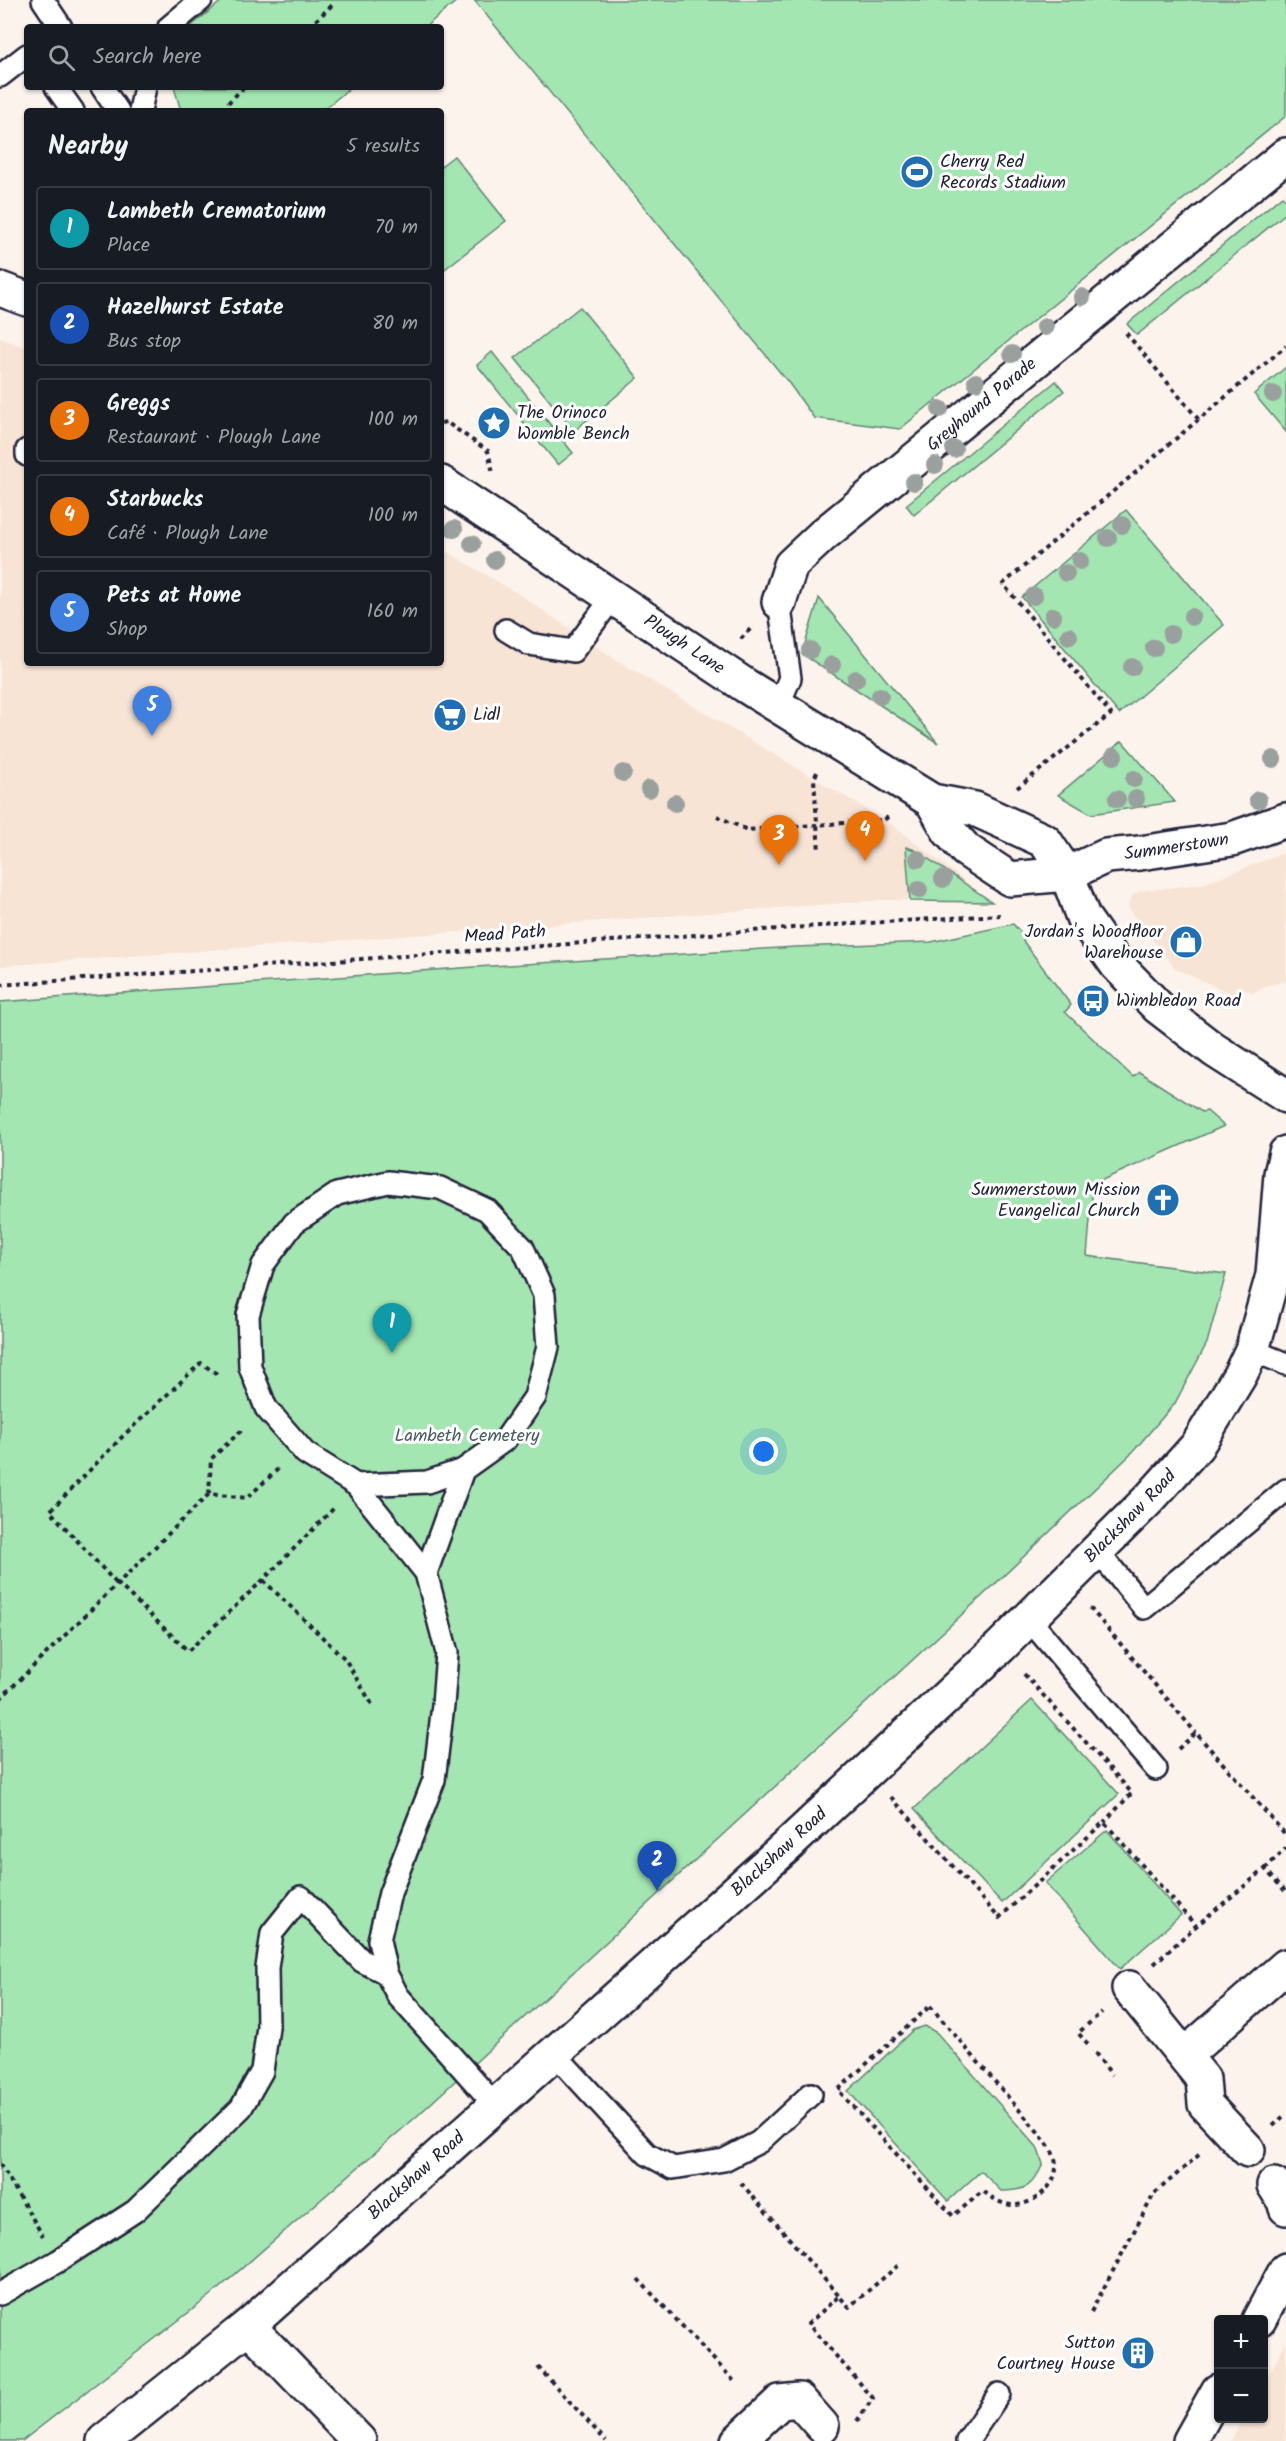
<!DOCTYPE html>
<html lang="en">
<head>
<meta charset="utf-8">
<style>
	body { margin:0; font-family:Kalam,sans-serif; background:#20242c; color:#f1f3f6 }
	.controls { position:absolute; right:18px; bottom:18px; display:grid; overflow:hidden; border-radius:6px; box-shadow:0 2px 4px #0004 }
	.controls button { width:54px; height:54px; display:grid; place-items:center; padding:0; border:0; border-bottom:2px solid #363941; background:#171b24; color:#f1f3f6; font:30px sans-serif }
	.you { position:absolute; left:764px; top:1452px; width:21px; height:21px; margin:-15px; border:4px solid #fff; border-radius:50%; background:#1a73e8; box-shadow:0 0 0 9px #1a73e833 }
	.badge { display:grid; place-items:center; width:39px; height:39px; border-radius:50%; background:#d93025; color:#fff; font-size:20px; font-weight:700 }
	.pin { position:absolute; translate:-50% -50px; filter:drop-shadow(0 2px 3px #0008) }
	.pin::after { content:''; position:absolute; top:32px; width:21px; height:18px; background:inherit; clip-path:polygon(0 0,100% 0,50% 100%) }
	.list { margin:0; padding:0; list-style:none }
	h2 { display:flex; justify-content:space-between; align-items:center; height:78px; margin:0; padding:0 24px; font-size:26px }
	h2 small { font-size:20px; font-weight:400; color:#9ea1a6 }
	.list li { display:grid; grid-template-columns:39px 1fr auto; gap:18px; align-items:center; box-sizing:border-box; height:84px; margin:0 12px 12px; padding:0 12px; border:2px solid #363941; border-radius:6px }
	.list b { display:block; font-size:22px; white-space:nowrap }
	.list p { margin:0; font-size:20px; white-space:nowrap; color:#9ea1a6 }
	.list em { font-size:20px; font-style:normal; color:#9ea1a6 }
	.icon { flex:none; width:33px; height:33px; fill:none; stroke:currentColor; stroke-width:2; stroke-linecap:round; stroke-linejoin:round }
	.map { position:relative; flex:none; width:1286px; height:2441px; overflow:hidden }
	.search { position:absolute; background:#171b24; box-shadow:0 2px 4px #0004; left:24px; top:24px; width:420px; height:66px; display:flex; align-items:center; gap:15px; box-sizing:border-box; padding:0 21px; border-radius:6px; color:#9ea1a6; font-size:22px }
	.panel { position:absolute; background:#171b24; box-shadow:0 2px 4px #0004; left:24px; top:108px; width:420px; height:558px; border-radius:6px }
	.map>svg:first-child { display:block }
</style>
</head>
<body>
<div class="map">
<svg width="1286" height="2441" viewBox="0 0 1286 2441">
	<rect width="100%" height="100%" fill="#fcf3ec"/>
	<filter id="ink" filterUnits="userSpaceOnUse"><feTurbulence type="fractalNoise" baseFrequency=".0167" numOctaves="2"/><feDisplacementMap in="SourceGraphic" scale="12" xChannelSelector="R" yChannelSelector="G"/><feConvolveMatrix kernelMatrix="1 2 1 2 8 2 1 2 1" color-interpolation-filters="sRGB"/></filter>
	<g filter="url(#ink)">
		<path fill="#f8e4d5" d="M0 338 27 348V663H441V548L520 595 618 661 894 826 992 902 884 900 0 966Z
			M1286 852V981L1270 985 1253 993 1246 990 1238 994 1230 993 1176 969 1129 910V903L1133 895 1140 891 1203 884Z
			M1286 2342V2441H1231L1243 2419 1264 2418V2382Z"/>
		<path fill="#a3e6b1" stroke="#628476" stroke-width="1.5" d="M223 0H458L425 27H190Z
			M474 0H1286V116L900 429 814 418 788 382Z
			M174 87H351L322 111H181Z
			M454 156 506 221 441 272V166Z
			M1282 196 1286 200V213L1137 335 1127 324Z
			M580 307 638 378 574 431 515 358Z
			M492 352 573 453 558 465 477 365Z
			M1286 367V432L1254 394Z
			M1056 381 1064 391 914 515 906 505Z
			M1126 510 1224 625 1119 714 1022 597Z
			M819 598 938 743 802 654Z
			M1122 741 1175 802 1091 814 1058 795Z
			M906 847 915 850 992 902 910 901Z
			M1013 924 1026 938 1023 941 1071 1005 1065 1012 1133 1077 1139 1072 1202 1112 1207 1111 1224 1126 1093 1184 1087 1256 1226 1274 1207 1343 1175 1403 1130 1455 993 1586 416 2117 210 2296 22 2441H0V1002L475 967 796 947 931 942Z
			M1032 1700 1119 1794 1002 1903 914 1809Z
			M1107 1830 1181 1915 1120 1969 1045 1883Z
			M925 2026 937 2033 1037 2147 1043 2164C1033 2186 1026 2191 1001 2191L981 2171 948 2201 848 2091 913 2030Z"/>
		<g fill="none" stroke-linecap="round" stroke-linejoin="round">
			<g stroke="#22223b" stroke-width="26">
				<path id="lane" d="M43 0 61 27
					M169 27 201 0
					M0 76 27 55
					M56 87 73 111
					M102 87 118 111
					M140 111 145 87
					M27 450V455
					M506 630 529 644 573 651 613 597
					M778 706 790 678 779 602
					M388 1182 440 1188 487 1210 523 1248 544 1295 548 1347 535 1397 505 1440 463 1470 427 1482 356 1485 305 1453 266 1408 250 1367 248 1315 263 1265 294 1223 337 1194Z
					M1252 1350 1286 1364
					M356 1485 426 1573 447 1653 443 1705 434 1780 390 1893 379 1940 386 1973 398 1996 495 2105
					M1097 1550 1144 1608 1286 1490
					M426 1573 463 1470
					M1028 1618 1156 1769
					M554 2053 647 2154 673 2168 724 2160 759 2142 811 2094
					M0 2294 58 2261 135 2211 241 2108 262 2071 268 2027 267 1968 272 1933 301 1897 362 1961 386 1973
					M967 2441 999 2394"/>
			</g>
			<g stroke="#22223b" stroke-width="38">
				<g id="street">
					<path id="s1" d="M779 602 791 565 823 535 1286 155"/>
					<path d="M1129 1988 1203 2079 1205 2104 1248 2150"/>
					<path d="M1185 2055 1286 1966"/>
					<path d="M1274 2185 1284 2201 1286 2208"/>
					<path d="M1259 2320 1286 2270"/>
					<path d="M248 2326 359 2441"/>
					<path d="M738 2441 780 2402 799 2400 822 2426"/>
					<path d="M1190 2441 1218 2391"/>
				</g>
			</g>
			<g stroke="#22223b" stroke-width="38">
				<g id="secondary">
					<path d="M0 289 27 299"/>
					<path id="s2" d="M441 483 746 686 932 801 975 809 1045 841 1067 874 1083 917 1117 965 1158 1007 1214 1050 1286 1096"/>
					<path id="s3" d="M932 801 949 831 966 850 1010 879 1067 874 1106 856 1140 853 1232 839 1286 820"/>
					<path id="s4" d="M104 2441 248 2326 787 1846 1000 1647 1150 1498 1197 1446 1240 1375 1252 1350 1273 1275 1281 1174 1286 1153"/>
				</g>
			</g>
			<path stroke="#22223b" stroke-width="4" stroke-dasharray="4.5 4.5" stroke-linecap="butt" d="M309 27 332 5
				M224 111 228 103 244 87
				M1126 333 1199 420
				M441 423 446 422 488 451 493 473
				M741 639 752 627
				M817 772 814 779 819 852
				M1017 788 1111 714 1003 584 1286 346
				M717 816 747 830 884 820 888 817
				M0 985 820 926 1000 915
				M209 1494 211 1459 244 1428
				M263 1580 345 1659 373 1706
				M116 1583 50 1511 123 1436 201 1363 220 1376
				M117 1583 188 1651 263 1580 334 1508
				M1090 1608 1196 1733
				M1024 1674 1132 1793 1104 1822
				M0 1699 209 1494 247 1498 278 1469
				M1178 1749 1196 1733 1286 1835
				M891 1797 999 1918 1104 1822 1196 1926 1265 1869 1286 1892
				M1265 1869 1286 1848
				M1154 1964 1196 1926
				M930 2006 1045 2140C1048 2145 1052 2151 1054 2156 1064 2181 1035 2206 1012 2205 1000 2204 992 2198 983 2191L953 2216 838 2090Z
				M1088 2044 1078 2033 1102 2012
				M1095 2053 1112 2075
				M1273 2126 1286 2114
				M0 2164 43 2236
				M741 2183 839 2296
				M638 2279 736 2383
				M1091 2312 1154 2194 1201 2153
				M538 2367 606 2441
				M857 2421 873 2398 808 2324 839 2296 849 2307 901 2263"/>
			<use href="#lane" stroke="#fff" stroke-width="21"/>
			<use href="#street" stroke="#fff" stroke-width="33"/>
			<use href="#secondary" stroke="#fff" stroke-width="33"/>
		</g>
		<g fill="#9aa09e">
			<circle cx="1082" cy="297" r="9"/>
			<circle cx="1045" cy="327" r="9"/>
			<circle cx="1012" cy="354" r="9"/>
			<circle cx="976" cy="382" r="9"/>
			<circle cx="1273" cy="394" r="9"/>
			<circle cx="940" cy="409" r="9"/>
			<circle cx="954" cy="449" r="9"/>
			<circle cx="935" cy="465" r="9"/>
			<circle cx="914" cy="482" r="9"/>
			<circle cx="1122" cy="525" r="9"/>
			<circle cx="454" cy="529" r="9"/>
			<circle cx="1108" cy="538" r="9"/>
			<circle cx="472" cy="544" r="9"/>
			<circle cx="495" cy="560" r="9"/>
			<circle cx="1080" cy="561" r="9"/>
			<circle cx="1066" cy="573" r="9"/>
			<circle cx="1034" cy="596" r="9"/>
			<circle cx="1053" cy="616" r="9"/>
			<circle cx="1192" cy="617" r="9"/>
			<circle cx="1171" cy="634" r="9"/>
			<circle cx="1069" cy="636" r="9"/>
			<circle cx="1154" cy="648" r="9"/>
			<circle cx="810" cy="650" r="9"/>
			<circle cx="832" cy="665" r="9"/>
			<circle cx="1132" cy="667" r="9"/>
			<circle cx="856" cy="679" r="9"/>
			<circle cx="880" cy="696" r="9"/>
			<circle cx="1114" cy="756" r="9"/>
			<circle cx="1273" cy="759" r="9"/>
			<circle cx="623" cy="773" r="9"/>
			<circle cx="1134" cy="779" r="9"/>
			<circle cx="649" cy="789" r="9"/>
			<circle cx="1117" cy="799" r="9"/>
			<circle cx="1136" cy="799" r="9"/>
			<circle cx="1258" cy="800" r="9"/>
			<circle cx="675" cy="803" r="9"/>
			<circle cx="918" cy="859" r="9"/>
			<circle cx="943" cy="879" r="9"/>
			<circle cx="919" cy="890" r="9"/>
		</g>
	</g>
	<defs>
		<g id="stadium-disc" transform="scale(1.725)"><circle r="9.5" fill="#1f6fb2" stroke="#fff"/><path d="M0-5a6.5 5 0 1 0 0 10a6.5 5 0 1 0 0-10ZM-3.5-1.8h7v3.6h-7Z" fill="#fff"/></g>
		<g id="sight-disc" transform="scale(1.725)"><circle r="9.5" fill="#1f6fb2" stroke="#fff"/><path d="M0-6L1.8-2.2L6-1.7L2.9 1.2L3.7 5.4L0 3.3L-3.7 5.4L-2.9 1.2L-6-1.7L-1.8-2.2Z" fill="#fff"/></g>
		<g id="supermarket-disc" transform="scale(1.725)"><circle r="9.5" fill="#1f6fb2" stroke="#fff"/><path d="M-6-5.5h2.5l.6 2H6L4.5 2H-2.5L-4.4-4H-6ZM-1.5 3.2a1.3 1.3 0 1 0 .1 0ZM3 3.2a1.3 1.3 0 1 0 .1 0Z" fill="#fff"/></g>
		<g id="shop-disc" transform="scale(1.725)"><circle r="9.5" fill="#1f6fb2" stroke="#fff"/><path d="M-5-2.5h2.3a2.7 3.5 0 0 1 5.4 0H5L5.5 6h-11ZM-1.5-2.5h3a1.5 2.3 0 0 0-3 0Z" fill="#fff"/></g>
		<g id="bus-disc" transform="scale(1.725)"><circle r="9.5" fill="#1f6fb2" stroke="#fff"/><path d="M-5-6H5V4H4V6H2V4H-2V6H-4V4H-5ZM-3.5-4V0h7V-4ZM-3.5 1.2v1.5H-2V1.2ZM2 1.2v1.5H3.5V1.2Z" fill="#fff"/></g>
		<g id="church-disc" transform="scale(1.725)"><circle r="9.5" fill="#1f6fb2" stroke="#fff"/><path d="M-1.2-6h2.4v3.5h3.3v2.4h-3.3V6h-2.4V-.1h-3.3v-2.4h3.3Z" fill="#fff"/></g>
		<g id="building-disc" transform="scale(1.725)"><circle r="9.5" fill="#1f6fb2" stroke="#fff"/><path d="M-4-6H4V6H1V3H-1V6H-4ZM-2.5-4.3h1.7v1.8h-1.7ZM.8-4.3h1.7v1.8H.8ZM-2.5-1h1.7V.8h-1.7ZM.8-1h1.7V.8H.8Z" fill="#fff"/></g>
	</defs>
	<g fill-rule="evenodd">
		<use href="#stadium-disc" x="917" y="172"/>
		<use href="#sight-disc" x="494" y="423"/>
		<use href="#supermarket-disc" x="450" y="715"/>
		<use href="#shop-disc" x="1186" y="942"/>
		<use href="#bus-disc" x="1093" y="1001"/>
		<use href="#church-disc" x="1163" y="1200"/>
		<use href="#building-disc" x="1138" y="2353"/>
	</g>
	<g text-anchor="middle" dominant-baseline="central" stroke-width="6" stroke-linejoin="round" paint-order="stroke">
		<g font-size="18" fill="#22223b" stroke="#fff" text-anchor="start">
			<text x="940" y="162">Cherry Red<tspan x="940" dy="21">Records Stadium</tspan></text>
			<text x="517" y="413">The Orinoco<tspan x="517" dy="21">Womble Bench</tspan></text>
			<text x="473" y="715">Lidl</text>
			<text x="1163" y="932" text-anchor="end">Jordan's Woodfloor<tspan x="1163" dy="21">Warehouse</tspan></text>
			<text x="1116" y="1001">Wimbledon Road</text>
			<text x="1140" y="1190" text-anchor="end">Summerstown Mission<tspan x="1140" dy="21">Evangelical Church</tspan></text>
			<text x="1115" y="2343" text-anchor="end">Sutton<tspan x="1115" dy="21">Courtney House</tspan></text>
		</g>
		<g font-size="18" fill="#22223b" stroke="#fff">
			<text stroke="none"><textPath href="#s1" startOffset="288">Greyhound Parade</textPath></text>
			<text stroke="none"><textPath href="#s2" startOffset="292">Plough Lane</textPath></text>
			<text stroke="none"><textPath href="#s3" startOffset="284">Summerstown</textPath></text>
			<text transform="translate(505 935) rotate(-4)">Mead Path</text>
			<text stroke="none"><textPath href="#s4" startOffset="1382">Blackshaw Road</textPath></text>
			<text stroke="none"><textPath href="#s4" startOffset="896">Blackshaw Road</textPath></text>
			<text stroke="none"><textPath href="#s4" startOffset="410">Blackshaw Road</textPath></text>
		</g>
		<g font-size="18" fill="#495d5e" stroke="#fff">
			<text x="467" y="1436">Lambeth Cemetery</text>
		</g>
	</g>
</svg>
<div class="controls">
<button>+</button>
<button>−</button>
</div>
<div class="you"></div>
<div class="pin badge" style="left:392px;top:1353px;background:#0f9aa8">1</div>
<div class="pin badge" style="left:657px;top:1891px;background:#1a4fb4">2</div>
<div class="pin badge" style="left:779px;top:865px;background:#e8710a">3</div>
<div class="pin badge" style="left:865px;top:861px;background:#e8710a">4</div>
<div class="pin badge" style="left:152px;top:736px;background:#3f7fe0">5</div>
<div class="search"><svg class="icon" aria-label="search" viewBox="0 0 24 24"><circle cx="10" cy="10" r="6"/><path d="M15 15l6 6"/></svg>Search here</div>
<section class="panel">
<h2>Nearby<small>5 results</small></h2>
<ul class="list">
<li><span class="badge" style="background:#0f9aa8">1</span><div><b>Lambeth Crematorium</b><p>Place</p></div><em>70 m</em></li>
<li><span class="badge" style="background:#1a4fb4">2</span><div><b>Hazelhurst Estate</b><p>Bus stop</p></div><em>80 m</em></li>
<li><span class="badge" style="background:#e8710a">3</span><div><b>Greggs</b><p>Restaurant · Plough Lane</p></div><em>100 m</em></li>
<li><span class="badge" style="background:#e8710a">4</span><div><b>Starbucks</b><p>Café · Plough Lane</p></div><em>100 m</em></li>
<li><span class="badge" style="background:#3f7fe0">5</span><div><b>Pets at Home</b><p>Shop</p></div><em>160 m</em></li>
</ul>
</section>
</div>
</body>
</html>
